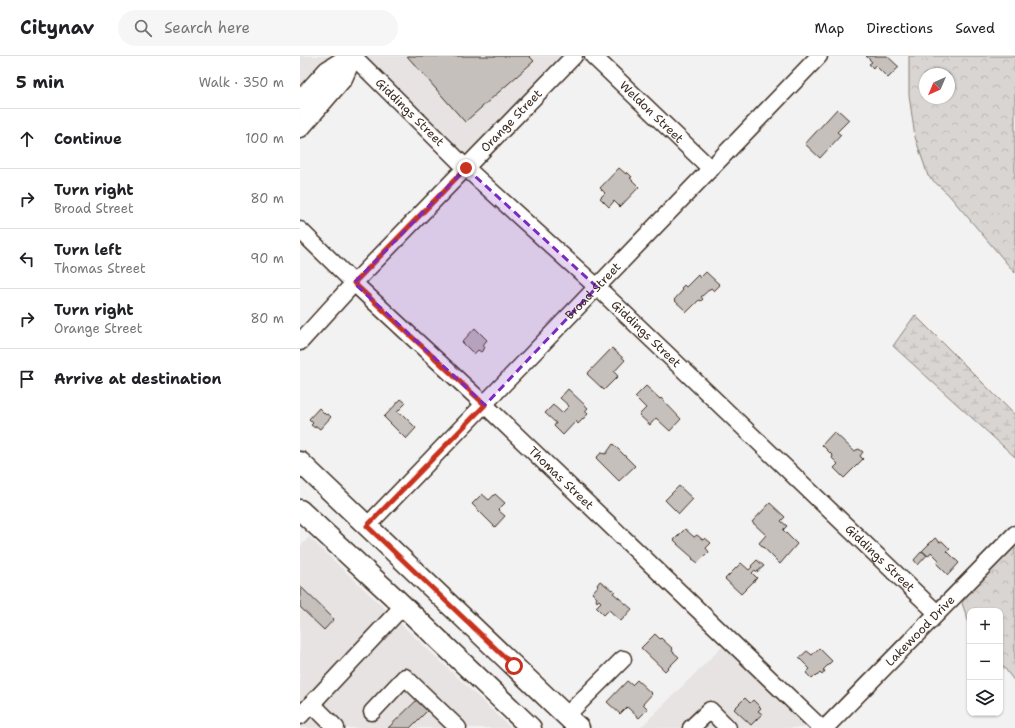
<!DOCTYPE html>
<html lang="en">
<head>
<meta charset="utf-8">
<style>
	body { margin:0; font-family:"Shantell Sans",sans-serif; background:#f6f6f6; color:#202124 }
	.controls { position:absolute; right:12px; bottom:12px; display:grid; overflow:hidden; border-radius:8px; box-shadow:0 1px 3px #0004 }
	.controls button { width:36px; height:36px; display:grid; place-items:center; padding:0; border:0; border-bottom:1px solid #e0e0e0; background:#fff; color:#202124; font:20px sans-serif }
	.compass { position:absolute; left:619px; top:12px; width:36px; height:36px; border-radius:50%; background:#fff; box-shadow:0 1px 3px #0004; rotate:224deg }
	.stop { position:absolute; width:12px; height:12px; margin:-9px; border:3px solid #c8321e; border-radius:50%; background:#fff }
	.stop.end { background:#c8321e; border-color:#fff; box-shadow:0 1px 4px #0008 }
	.list { margin:0; padding:0; list-style:none }
	h2 { display:flex; justify-content:space-between; align-items:center; height:52px; margin:0; padding:0 16px; font-size:17px }
	h2 small { font-size:13px; font-weight:400; color:#757577 }
	.list li { display:grid; grid-template-columns:26px 1fr auto; gap:12px; align-items:center; box-sizing:border-box; height:60px; padding:0 16px; border-top:1px solid #e0e0e0 }
	.list b { display:block; font-size:15px; white-space:nowrap }
	.list p { margin:0; font-size:13px; white-space:nowrap; color:#757577 }
	.list em { font-size:13px; font-style:normal; color:#757577 }
	.icon { flex:none; width:22px; height:22px; fill:none; stroke:currentColor; stroke-width:2; stroke-linecap:round; stroke-linejoin:round }
	.map { position:relative; flex:none; width:715px; height:672px; overflow:hidden }
	header { display:flex; align-items:center; gap:24px; box-sizing:border-box; height:56px; padding:0 20px; background:#fff; border-bottom:1px solid #e0e0e0 }
	header strong { font-size:19px }
	nav { display:flex; gap:22px; margin-inline-start:auto; font-size:14px }
	.search { width:280px; height:36px; background:#f6f6f6; display:flex; align-items:center; gap:10px; box-sizing:border-box; padding:0 14px; border-radius:22px; color:#757577; font-size:15px }
	main { display:flex }
	aside { flex:1; background:#fff }
	.map>svg:first-child { display:block }
</style>
</head>
<body>
<header>
<strong>Citynav</strong>
<div class="search"><svg class="icon" aria-label="search" viewBox="0 0 24 24"><circle cx="10" cy="10" r="6"/><path d="M15 15l6 6"/></svg>Search here</div>
<nav><a>Map</a><a>Directions</a><a>Saved</a></nav>
</header>
<main>
<aside>
<h2>5 min<small>Walk · 350 m</small></h2>
<ul class="list">
<li><svg class="icon" aria-label="ahead" viewBox="0 0 24 24"><path d="M12 20V5M6 11l6-6 6 6"/></svg><div><b>Continue</b></div><em>100 m</em></li>
<li><svg class="icon" aria-label="right" viewBox="0 0 24 24"><path d="M7 20v-9h11M14 6l5 5-5 5"/></svg><div><b>Turn right</b><p>Broad Street</p></div><em>80 m</em></li>
<li><svg class="icon" aria-label="left" viewBox="0 0 24 24"><path d="M17 20v-9H6M10 6l-5 5 5 5"/></svg><div><b>Turn left</b><p>Thomas Street</p></div><em>90 m</em></li>
<li><svg class="icon" aria-label="right" viewBox="0 0 24 24"><path d="M7 20v-9h11M14 6l5 5-5 5"/></svg><div><b>Turn right</b><p>Orange Street</p></div><em>80 m</em></li>
<li><svg class="icon" aria-label="arrive" viewBox="0 0 24 24"><path d="M6 21V4h12l-3 4 3 4H6"/></svg><div><b>Arrive at destination</b></div></li>
</ul>
</aside>
<div class="map">
<svg width="715" height="672" viewBox="0 0 715 672">
	<defs>
		<pattern id="forest-crowns" width="20" height="18" patternUnits="userSpaceOnUse"><rect width="20" height="18" fill="#d8d5d2"/><path d="M2 6a3 3 0 1 1 6 0M12 15a3 3 0 1 1 6 0" fill="none" stroke="#bab7b4"/></pattern>
		<pattern id="wetland-marsh" width="20" height="14" patternUnits="userSpaceOnUse"><rect width="20" height="14" fill="#d8d5d2"/><path d="M1 5h8M5 5V1M11 12h8M15 12V8" fill="none" stroke="#bab7b4"/></pattern>
	</defs>
	<rect width="100%" height="100%" fill="#f3f2f2"/>
	<filter id="ink" filterUnits="userSpaceOnUse"><feTurbulence type="fractalNoise" baseFrequency=".025" numOctaves="2"/><feDisplacementMap in="SourceGraphic" scale="8" xChannelSelector="R" yChannelSelector="G"/><feConvolveMatrix kernelMatrix="1 2 1 2 8 2 1 2 1" color-interpolation-filters="sRGB"/></filter>
	<g filter="url(#ink)">
		<path fill="#e6e3e2" d="M0 0H39L0 36Z
			M64 0H260L166 102Z
			M9 481 211 672H0V491Z
			M424 589 510 672H340Z"/>
		<path fill="url(#forest-crowns)" stroke="#8a8078" fill-rule="evenodd" d="M609 0H715V217L648 138 628 120 615 81 609 39ZM625 18H649V42H625Z
			M715 488V626L700 606V555H670V570L662 547 675 528Z"/>
		<path fill="url(#wetland-marsh)" stroke="#8a8078" d="M615 259 715 359V401L593 290Z"/>
		<path fill="#c6c0bd" stroke="#3b2a1e" d="M107 0H229L234 5 165 66Z
			M566 0H587L599 11 588 22 575 9 573 12 569 8 572 6Z
			M537 53 549 64 537 76 541 79 520 102 505 88Z
			M319 112 326 118 327 116 332 121 330 122 339 131 320 151 314 145 309 151 300 142 305 137 300 132Z
			M406 216 420 229 414 235 411 232 401 241 403 243 401 245 399 244 387 256 374 244 383 234 381 232 384 229 386 231 398 219 400 222Z
			M175 272 187 284 183 289 185 292 181 296 178 294 174 298 162 286Z
			M312 292 325 304 314 316 318 320 304 334 287 318Z
			M346 330 360 343 361 342 381 363 370 375 356 362 350 369 339 359 346 352 335 341Z
			M268 333 288 352 285 355 288 358 278 368 276 365 263 379 254 370 256 367 245 357 253 349 262 357 269 350 260 342Z
			M101 343 106 347 97 356 101 359 102 358 116 372 106 383 84 361Z
			M19 352 26 359 28 358 31 361 20 373 16 370 15 372 11 369 13 367 9 363Z
			M534 376 554 395 559 393 563 396 560 400 563 403 544 422 534 412 538 408 532 402 533 400 522 389Z
			M313 388 335 410 319 425 296 402 301 397 306 398Z
			M379 430 393 443 379 458 365 444Z
			M182 438 189 444 195 438 205 447 198 454 205 460 195 471 172 448Z
			M470 447 485 461 481 465 487 470 483 474 497 488 480 508 459 487 466 479 452 466Z
			M385 473 394 481 397 479 403 484 405 482 411 487 406 492 409 496 398 507 394 504 392 503 393 502 377 488H378L374 484Z
			M635 482 640 486 642 485 650 493 647 495 659 507 648 519 636 507 639 504 631 496 628 500 622 495Z
			M622 495 627 499 618 509 614 504Z
			M457 504 464 510 457 516 455 514 452 517 457 522 441 538 425 523 441 507 449 514 452 511 451 510Z
			M300 525 312 534 313 533 315 535 313 537 332 553 321 565 309 554 304 559 296 551 301 546 299 544 297 546 296 544 297 542 292 537 298 530 297 529Z
			M0 530 34 563 24 574 0 551Z
			M355 578 360 583 361 582 373 593 372 595 379 601 365 615 341 592Z
			M519 592 532 605 523 614 525 615 522 619 520 617 517 620 516 619 512 623 506 617 510 613 499 602 507 595 512 599Z
			M337 624 352 638 343 648 348 653 339 662 327 651 320 658 307 646 327 625 332 629Z
			M445 642 450 647 453 644 461 652 458 655 462 658 451 669 434 653Z
			M118 643 129 653 110 672H88Z"/>
		<g fill="none" stroke-linecap="round" stroke-linejoin="round">
			<g stroke="#3b2a1e" stroke-width="19">
				<g id="minor">
					<path id="s1" d="M53 0 166 112 297 231 637 557"/>
					<path id="s2" d="M293 0 411 113"/>
					<path id="s3" d="M0 174 54 227 185 349 521 672"/>
					<path id="s4" d="M0 286 54 227 274 0"/>
					<path id="s5" d="M67 470 519 0"/>
					<path d="M12 648 36 672"/>
					<path d="M72 656 105 621 158 672"/>
					<path d="M0 660 103 550"/>
					<path d="M266 660 323 603"/>
					<path d="M391 672 410 654 428 672"/>
					<path id="s6" d="M525 672 715 478"/>
				</g>
			</g>
			<g stroke="#3b2a1e" stroke-width="23">
				<path id="major" d="M0 46 28 15 52 0
					M0 71 42 22 52 0
					M0 406 279 672
					M0 454 96 543 231 672"/>
			</g>
			<use href="#minor" stroke="#fff" stroke-width="16"/>
			<use href="#major" stroke="#fff" stroke-width="20"/>
		</g>
	</g>
	<g fill="none" stroke-linecap="round" stroke-linejoin="round" filter="url(#ink)">
		<path stroke="#c8321e" stroke-width="5" d="M166 112 54 227 185 349 67 470 214 610"/>
	</g>
	<path fill="#7b2cbf" fill-opacity="0.2" stroke="#7b2cbf" stroke-width="3" stroke-dasharray="8 5" stroke-linejoin="round" d="M166 112 297 231 185 349 54 227Z"/>
	<g text-anchor="middle" dominant-baseline="central" stroke-width="3" stroke-linejoin="round" paint-order="stroke">
		<g font-size="12" fill="#3b2a1e" stroke="#fff">
			<text stroke="none"><textPath href="#s1" startOffset="80">Giddings Street</textPath></text>
			<text stroke="none"><textPath href="#s2" startOffset="81">Weldon Street</textPath></text>
			<text stroke="none"><textPath href="#s4" startOffset="306">Orange Street</textPath></text>
			<text stroke="none"><textPath href="#s5" startOffset="326">Broad Street</textPath></text>
			<text stroke="none"><textPath href="#s1" startOffset="404">Giddings Street</textPath></text>
			<text stroke="none"><textPath href="#s3" startOffset="360">Thomas Street</textPath></text>
			<text stroke="none"><textPath href="#s1" startOffset="728">Giddings Street</textPath></text>
			<text stroke="none"><textPath href="#s6" startOffset="136">Lakewood Drive</textPath></text>
		</g>
	</g>
</svg>
<div class="controls">
<button>+</button>
<button>−</button>
<button><svg class="icon" aria-label="layers" viewBox="0 0 24 24"><path d="M12 4l9 5-9 5-9-5zM3 14l9 5 9-5"/></svg></button>
</div>
<svg class="compass" viewBox="-18 -18 36 36"><path d="M0-13l5 13h-10z" fill="#e53935"/><path d="M0 13l5-13h-10z" fill="#757577"/></svg>
<div class="stop" style="left:214px;top:610px"></div>
<div class="stop end" style="left:166px;top:112px"></div>
</div>
</main>
</body>
</html>
